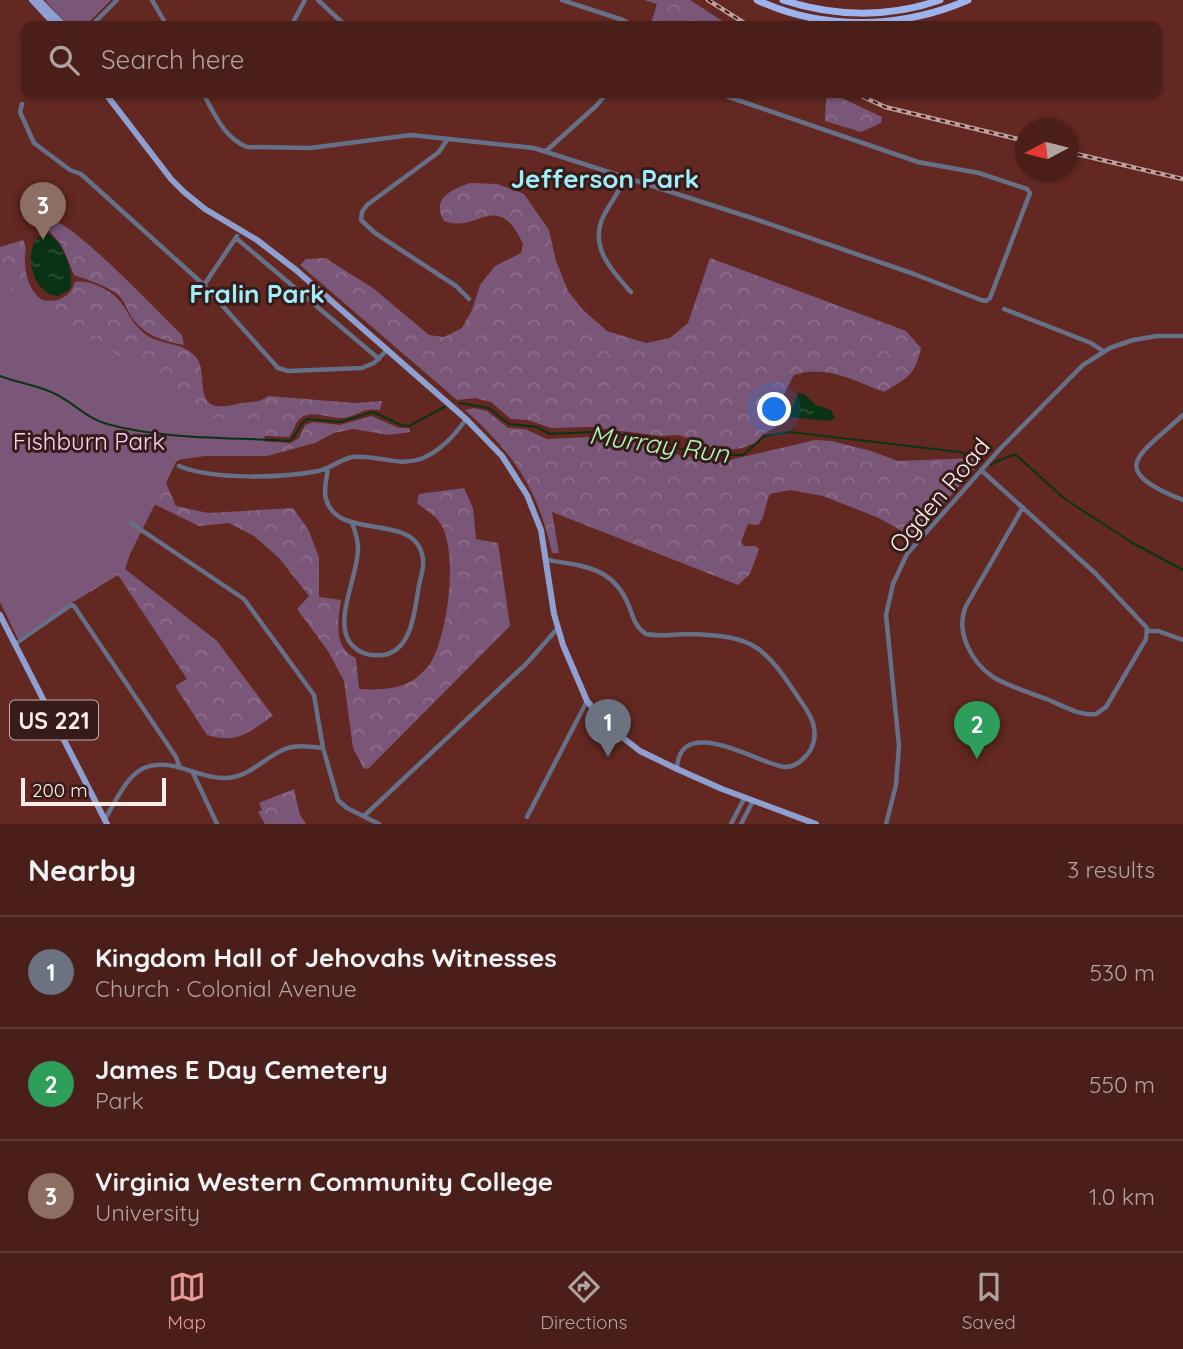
<!DOCTYPE html>
<html lang="en">
<head>
<meta charset="utf-8">
<style>
	body { margin:0; font-family:Quicksand,sans-serif; background:#512722; color:#f1f3f6 }
	.compass { position:absolute; left:1015px; top:119px; width:63px; height:63px; border-radius:50%; background:#4a1e19; box-shadow:0 2px 5px #0004; rotate:263deg }
	.scale { position:absolute; left:21px; bottom:18px; width:145px; box-sizing:border-box; padding-left:7px; border:4px solid #fdedea; border-top:0; font-size:19px; line-height:24px; white-space:nowrap; color:#fdedea; -webkit-text-stroke:5px #361b18; paint-order:stroke }
	.you { position:absolute; left:775px; top:410px; width:24px; height:24px; margin:-18px; border:5px solid #fff; border-radius:50%; background:#1a73e8; box-shadow:0 0 0 10px #1a73e833 }
	.badge { display:grid; place-items:center; width:46px; height:46px; border-radius:50%; background:#e69b98; color:#fff; font-size:23px; font-weight:700 }
	.pin { position:absolute; translate:-50% -58px; filter:drop-shadow(0 2px 4px #0008) }
	.pin::after { content:''; position:absolute; top:37px; width:24px; height:21px; background:inherit; clip-path:polygon(0 0,100% 0,50% 100%) }
	.list { margin:0; padding:0; list-style:none }
	h2 { display:flex; justify-content:space-between; align-items:center; height:91px; margin:0; padding:0 28px; font-size:30px }
	h2 small { font-size:23px; font-weight:400; color:#b2a2a2 }
	.list li { display:grid; grid-template-columns:46px 1fr auto; gap:21px; align-items:center; box-sizing:border-box; height:112px; padding:0 28px; border-top:2px solid #613c38 }
	.list b { display:block; font-size:26px; white-space:nowrap }
	.list p { margin:0; font-size:23px; white-space:nowrap; color:#b2a2a2 }
	.list em { font-size:23px; font-style:normal; color:#b2a2a2 }
	.icon { flex:none; width:38px; height:38px; fill:none; stroke:currentColor; stroke-width:2; stroke-linecap:round; stroke-linejoin:round }
	.map { position:relative; flex:none; width:1183px; height:824px; overflow:hidden }
	.search { position:absolute; background:#4a1e19; box-shadow:0 2px 5px #0004; left:21px; right:21px; top:21px; height:77px; display:flex; align-items:center; gap:18px; box-sizing:border-box; padding:0 24px; border-radius:14px; color:#b2a2a2; font-size:26px }
	.sheet { height:427px; background:#4a1e19 }
	nav { display:flex; justify-content:space-around; align-items:center; box-sizing:border-box; height:98px; border-top:2px solid #613c38; background:#4a1e19; font-size:19px; color:#b2a2a2 }
	nav a { display:grid; justify-items:center; gap:4px }
	nav .on { color:#e69b98 }
	.map>svg:first-child { display:block }
</style>
</head>
<body>
<div class="map">
<svg width="1183" height="824" viewBox="0 0 1183 824">
	<defs>
		<pattern id="forest-crowns" width="20" height="18" patternUnits="userSpaceOnUse" patternTransform="scale(1.75)"><rect width="20" height="18" fill="#7a5778"/><path d="M2 6a3 3 0 1 1 6 0M12 15a3 3 0 1 1 6 0" fill="none" stroke="#8e6f8b"/></pattern>
		<pattern id="water-ripples" width="26" height="14" patternUnits="userSpaceOnUse" patternTransform="scale(1.75)"><rect width="26" height="14" fill="#0a3315"/><path d="M2 4q2-2 4 0t4 0M15 11q2-2 4 0t4 0" fill="none" stroke="#2f5137"/></pattern>
	</defs>
	<rect width="100%" height="100%" fill="#632821"/>
	<path fill="url(#forest-crowns)" d="M644 0H690L730 26H650L657 4Z
		M814 93H831L882 117 881 123 861 132 825 121 826 98Z
		M470 183 497 184 524 194 549 230 556 261 568 291 583 310 607 331 646 343 670 338 688 323 710 258 906 331 921 348C915 376 907 378 884 392 854 381 827 364 794 375L782 398 775 428 763 434 755 443 742 448 722 451 679 435 661 436 591 427 551 428 528 420 511 419 491 402 475 398 457 400 300 265 306 259 325 258 373 288 429 335 444 337 462 328 472 310 480 285 495 266 521 253 523 244C497 188 478 234 444 221 431 198 451 190 470 183Z
		M49 219C72 220 161 315 182 335L184 345C163 341 143 335 131 316 126 308 124 299 116 293 104 285 88 280 74 275L61 244 47 229Z
		M23 240C28 249 24 254 25 263 26 278 30 291 42 300 57 303 70 298 75 282 90 279 113 291 122 304 130 315 133 325 145 334 160 345 181 342 194 355 213 373 186 417 237 404 249 401 258 404 268 396L355 403 382 401 380 410C362 407 358 416 343 418 331 419 316 411 304 416 295 420 295 430 289 437L266 436 0 369V247Z
		M474 408 487 411 508 428 525 429 547 439 590 437 641 443 659 446 674 454 721 462 815 440 831 441 871 451 898 461 973 458 976 467 917 534 909 535 879 518 823 496 790 490 770 494C765 504 765 518 758 525L748 524 741 542 744 546H756L759 549 750 574 738 585 552 512 559 553H552C538 488 513 453 465 410Z
		M371 416 399 428H409L410 432 389 435 353 429 334 433 315 443 267 456H202L180 459 175 463 166 483 176 506 208 513 293 508 308 529 319 557V597L341 600C338 619 333 649 356 658L359 689C377 690 395 690 412 681 418 677 428 668 431 662 448 634 460 546 438 520 433 514 423 508 417 503L419 494 464 488 473 508 476 539 498 543 510 626 369 768 364 769 353 748 344 681 328 651 297 609 309 596 279 558 254 536 229 523 199 526 156 505 153 506 135 539 125 569 217 641 273 716C247 733 239 744 207 735L175 686 187 679 118 575 75 601 39 466 240 440 291 443 299 438 305 425 313 422 340 425Z
		M294 789 300 815 306 824H265L258 812 262 810 259 803Z"/>
	<path fill="#7a5778" d="M45 0H111L85 26H67Z
		M0 283 200 406 197 417 265 420 264 456H205L177 460 123 568 18 639 0 602Z"/>
	<path fill="url(#water-ripples)" d="M47 233C63 241 75 272 70 289L58 296C29 295 20 239 47 233Z
		M798 393 804 394 816 405 831 410 835 418 828 421 788 417Z"/>
	<g fill="none" stroke-linecap="round" stroke-linejoin="round">
		<path stroke="#0a3315" stroke-width="2" d="M0 376C15 382 31 384 46 390 69 397 84 418 107 424 166 440 229 437 290 441 298 434 298 425 307 419L340 422 373 412 401 425 409 426 446 406
			M459 403 489 408 509 424 537 427 550 434 590 432 645 437 688 451 712 455H743L765 436 790 432 960 452 983 461
			M991 465C995 462 1012 454 1016 455L1065 499 1131 542 1183 570"/>
		<path stroke="#667088" stroke-width="4.5" d="M152 0 167 26
			M318 0 346 26
			M562 0 623 20 634 26
			M91 26 117 0
			M291 26 305 0
			M203 93C214 113 224 138 247 147L310 148 411 135 534 148 755 219 914 274 981 300 986 301 990 298 1030 193 1027 189 979 173 918 162 717 93
			M22 104 20 112 34 143 70 170 81 174 204 285 278 368 288 371 362 368 374 363 387 350
			M447 140 439 152 367 205 362 212 361 220 375 233 456 286 469 299
			M546 151 596 106 607 93
			M625 177C620 191 611 202 604 215 588 246 612 271 631 292
			M236 238 379 359
			M204 285 237 236
			M1004 309 1091 343 1103 351
			M1183 415C1139 456 1105 469 1183 500
			M179 466C212 480 283 478 318 471 331 468 341 459 353 457 378 454 397 468 423 458 442 450 455 435 466 419
			M328 468C327 478 323 489 326 499 338 543 417 510 423 559 424 568 421 577 419 585 414 613 412 660 372 655 361 654 351 647 347 637 337 614 358 574 358 548 358 540 355 531 352 523
			M981 470 1095 573 1147 628 1146 639 1106 707 1096 714C1080 716 1063 706 1049 700 1031 693 1010 687 993 677 971 662 955 631 966 606L1023 507
			M131 523 244 599 314 695 323 748 338 800 347 808 379 824
			M547 560C585 566 613 567 629 606 633 617 635 627 646 634 660 637 674 634 689 634 756 636 764 646 800 700 811 715 820 731 811 749 806 758 796 767 785 767 761 765 680 712 677 768
			M1147 631H1158L1183 640
			M15 644 71 605 74 606 176 757 180 768
			M193 773 217 824
			M364 816 527 663 558 628
			M527 817 587 701
			M105 819C115 803 126 776 144 768 171 756 200 780 228 778 251 776 265 757 285 749 297 744 311 747 323 748
			M731 824 745 797
			M741 824 753 801
			M886 824 896 785 899 746 886 615 893 584 907 554 1000 449 1083 365 1110 348 1133 340 1157 336H1183"/>
		<path stroke="#8ea0d1" stroke-width="6" d="M32 0 56 26
			M39 0 64 26
			M105 93 171 179 184 192 205 209 257 240 296 270 466 419 502 456 527 495 541 530 554 614 563 645 587 701 608 726 640 751 677 769 722 789 816 824
			M0 615 107 824"/>
		<path stroke="#9db3ee" stroke-width="7" d="M757 0C823 31 901 29 968 0
			M783 0C834 17 889 18 940 0"/>
		<g stroke="#c1a09b" stroke-width="4.5">
			<path id="rail" d="M708 0 749 26
				M855 93 885 107 1026 141
				M1068 152 1183 179"/>
		</g>
		<use href="#rail" stroke="#361b18" stroke-width="2" stroke-dasharray="5" stroke-linecap="butt"/>
	</g>
	<g text-anchor="middle" dominant-baseline="central" stroke-width="6" stroke-linejoin="round" paint-order="stroke">
		<rect fill="#361b18" stroke="#c1aeab" stroke-width="2" x="10" y="700.5" width="88" height="39" rx="5"/>
		<g font-size="23" font-weight="bold" fill="#fdedea">
			<text x="54" y="720">US 221</text>
		</g>
		<g font-size="24" fill="#facff7" stroke="#361b18">
			<text x="89" y="441">Fishburn Park</text>
		</g>
		<g font-size="24" fill="#fdedea" stroke="#361b18">
			<text transform="translate(939 495) rotate(-50)">Ogden Road</text>
		</g>
		<g font-size="26" font-weight="bold" fill="#9eeffb" stroke="#361b18">
			<text x="605" y="178">Jefferson Park</text>
			<text x="257" y="293">Fralin Park</text>
		</g>
		<g font-size="26" font-style="italic" fill="#adfbb9" stroke="#361b18">
			<text transform="translate(659 444) rotate(8)">Murray Run</text>
		</g>
	</g>
</svg>
<svg class="compass" viewBox="-18 -18 36 36"><path d="M0-13l5 13h-10z" fill="#e53935"/><path d="M0 13l5-13h-10z" fill="#b2a2a2"/></svg>
<div class="scale">200 m</div>
<div class="you"></div>
<div class="pin badge" style="left:608px;top:757px;background:#6b7280">1</div>
<div class="pin badge" style="left:977px;top:759px;background:#2e9e5b">2</div>
<div class="pin badge" style="left:43px;top:240px;background:#8d6e63">3</div>
<div class="search"><svg class="icon" aria-label="search" viewBox="0 0 24 24"><circle cx="10" cy="10" r="6"/><path d="M15 15l6 6"/></svg>Search here</div>
</div>
<section class="sheet">
<h2>Nearby<small>3 results</small></h2>
<ul class="list">
<li><span class="badge" style="background:#6b7280">1</span><div><b>Kingdom Hall of Jehovahs Witnesses</b><p>Church · Colonial Avenue</p></div><em>530 m</em></li>
<li><span class="badge" style="background:#2e9e5b">2</span><div><b>James E Day Cemetery</b><p>Park</p></div><em>550 m</em></li>
<li><span class="badge" style="background:#8d6e63">3</span><div><b>Virginia Western Community College</b><p>University</p></div><em>1.0 km</em></li>
</ul>
</section>
<nav>
<a class="on"><svg class="icon" aria-label="map" viewBox="0 0 24 24"><path d="M3 6l6-2 6 2 6-2v14l-6 2-6-2-6 2zM9 4v14M15 6v14"/></svg>Map</a>
<a><svg class="icon" aria-label="directions" viewBox="0 0 24 24"><path d="M12 3l9 9-9 9-9-9zM9 14v-3h6M13 9l2 2-2 2"/></svg>Directions</a>
<a><svg class="icon" aria-label="saved" viewBox="0 0 24 24"><path d="M7 4h10v16l-5-4-5 4z"/></svg>Saved</a>
</nav>
</body>
</html>
